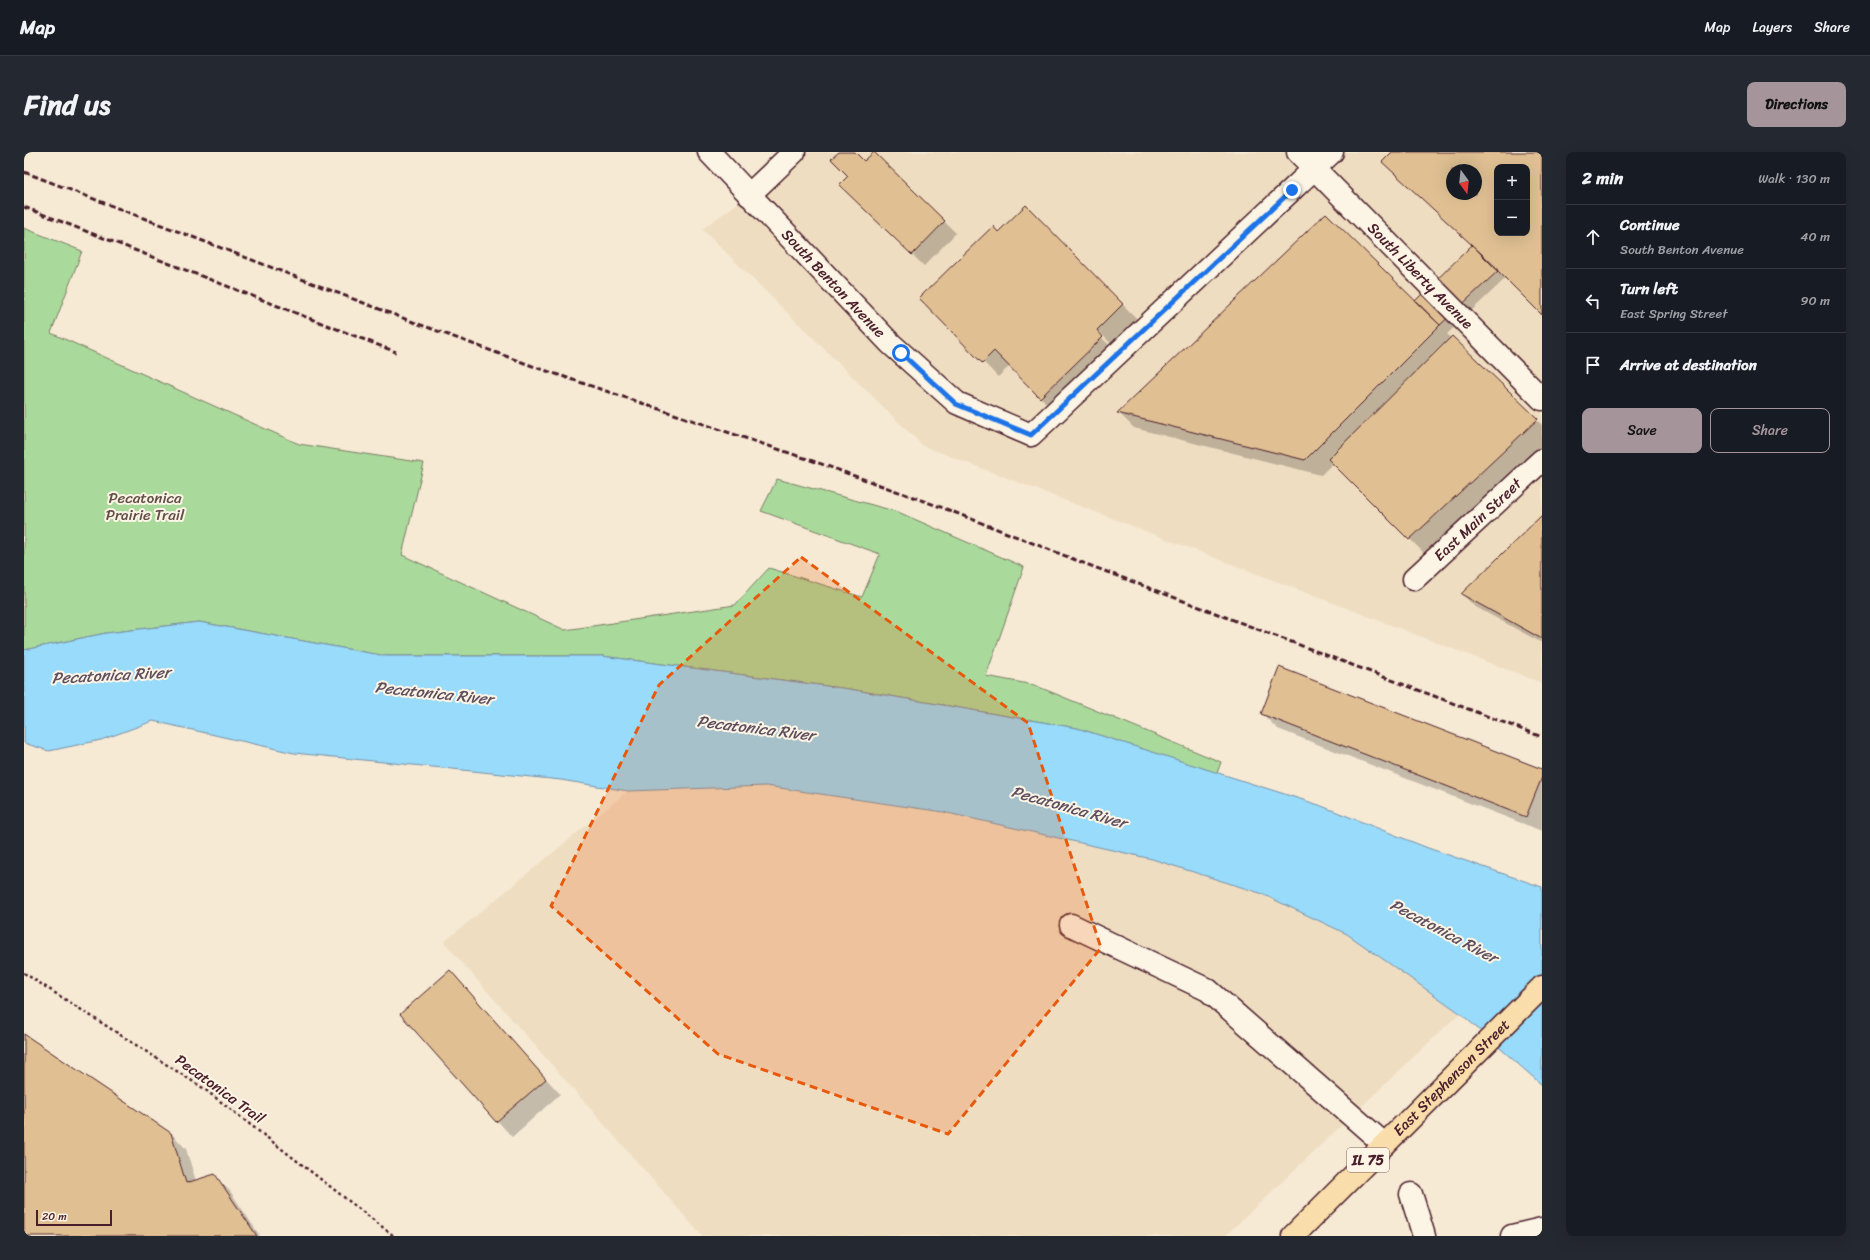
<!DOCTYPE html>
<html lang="en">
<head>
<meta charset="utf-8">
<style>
	body { margin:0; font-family:Sriracha,sans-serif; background:#242831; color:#f1f3f6 }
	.controls { position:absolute; right:12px; top:12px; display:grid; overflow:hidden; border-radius:8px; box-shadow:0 4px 16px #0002 }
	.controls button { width:36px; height:36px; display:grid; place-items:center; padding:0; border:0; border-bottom:1px solid #363941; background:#171b24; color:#f1f3f6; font:20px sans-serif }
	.compass { position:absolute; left:1422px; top:12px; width:36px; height:36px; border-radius:50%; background:#171b24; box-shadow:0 4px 16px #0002; rotate:165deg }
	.scale { position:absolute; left:12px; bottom:10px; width:76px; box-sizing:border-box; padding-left:4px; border:2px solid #4a1f2b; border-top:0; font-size:11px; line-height:14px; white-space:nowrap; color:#4a1f2b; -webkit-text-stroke:3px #fcf5e5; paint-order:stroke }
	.stop { position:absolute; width:12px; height:12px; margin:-9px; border:3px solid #1a73e8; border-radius:50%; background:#fff }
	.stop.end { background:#1a73e8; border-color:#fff; box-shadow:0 1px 4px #0008 }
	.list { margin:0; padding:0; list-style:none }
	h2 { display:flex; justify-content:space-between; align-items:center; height:52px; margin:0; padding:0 16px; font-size:17px }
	h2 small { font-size:13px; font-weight:400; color:#9ea1a6 }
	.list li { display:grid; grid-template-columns:26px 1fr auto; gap:12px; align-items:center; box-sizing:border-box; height:64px; padding:0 16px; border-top:1px solid #363941 }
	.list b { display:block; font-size:15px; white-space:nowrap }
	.list p { margin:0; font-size:13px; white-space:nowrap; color:#9ea1a6 }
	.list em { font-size:13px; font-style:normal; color:#9ea1a6 }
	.actions { display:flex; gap:8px; padding:12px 16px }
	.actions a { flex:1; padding:9px 0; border:1px solid #a6949b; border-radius:8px; text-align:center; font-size:14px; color:#a6949b }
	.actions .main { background:#a6949b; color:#111 }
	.icon { flex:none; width:22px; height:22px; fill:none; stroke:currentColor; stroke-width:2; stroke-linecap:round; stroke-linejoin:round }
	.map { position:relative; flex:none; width:1518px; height:1084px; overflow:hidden; border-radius:8px }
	header { display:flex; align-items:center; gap:24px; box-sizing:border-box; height:56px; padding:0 20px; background:#171b24; border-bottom:1px solid #363941 }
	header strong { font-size:19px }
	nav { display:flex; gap:22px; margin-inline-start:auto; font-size:14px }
	.intro { display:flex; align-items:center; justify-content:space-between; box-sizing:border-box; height:96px; padding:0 24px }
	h1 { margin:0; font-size:28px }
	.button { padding:10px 18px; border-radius:8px; background:#a6949b; color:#111; font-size:14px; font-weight:700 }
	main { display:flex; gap:24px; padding:0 24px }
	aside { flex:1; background:#171b24; border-radius:8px; box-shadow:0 4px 16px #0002 }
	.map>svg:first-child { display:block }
</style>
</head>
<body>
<header>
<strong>Map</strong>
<nav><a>Map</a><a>Layers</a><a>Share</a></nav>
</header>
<div class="intro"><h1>Find us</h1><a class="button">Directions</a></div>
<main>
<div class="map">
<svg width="1518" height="1084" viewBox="0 0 1518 1084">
	<rect width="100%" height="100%" fill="#f6ead5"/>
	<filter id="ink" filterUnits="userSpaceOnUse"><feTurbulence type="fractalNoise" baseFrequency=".025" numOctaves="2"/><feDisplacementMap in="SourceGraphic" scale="8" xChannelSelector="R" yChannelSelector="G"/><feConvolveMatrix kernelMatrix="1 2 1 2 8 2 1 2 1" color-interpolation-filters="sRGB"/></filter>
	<g filter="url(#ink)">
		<path fill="#efddc1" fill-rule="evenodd" d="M770 0H1518V531L899 294 678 77 725 43ZM1473 15H1503V81H1473ZM1428 18H1452V42H1428Z
			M742 634 919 660 1128 707 1236 741 1323 782 1436 861 1201 1084H678L420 790 604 639Z"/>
		<path fill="#a9da9b" stroke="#7a7c63" d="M0 76 58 99 27 181 275 292 400 311 378 403 541 478 711 453 745 416 838 445 856 402 737 359 753 327 874 360 1000 415 962 524 1010 533 1197 610 1193 621 1053 576 825 537 578 504H362L175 470 82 481 0 498Z"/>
		<path fill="#98dbfa" stroke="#7990a7" d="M175 470 362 504H578L825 537 1053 576 1295 653 1404 696 1518 735V933L1436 861 1323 782 1236 741 1128 707 919 660 742 634 604 639 537 628 270 601 129 569 77 588 25 599 0 591V498L82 481Z"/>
		<path fill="#0003" fill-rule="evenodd" d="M816 0H829L840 10 849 1 932 81 900 114 828 44 825 24Z
			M1370 0H1518V161L1483 125 1423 182 1518 273V293L1401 402 1309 311 1297 323 1110 276 1095 261 1391 150 1449 94 1359 10ZM1473 15H1503V81H1473ZM1428 18H1452V42H1428Z
			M1017 70 1114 168 1088 193 1070 174 1068 176 1093 201 1032 261 986 214 974 225 896 146 975 82Z
			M1518 364V491L1450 454 1438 442Z
			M1238 562 1518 618V679L1254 577Z
			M426 820 536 942 488 985 378 862Z
			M0 883 147 981 162 997 172 1029 190 1024 206 1039 236 1084H0Z"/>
		<path fill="#e0c093" stroke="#4a1f2b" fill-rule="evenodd" d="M815 0H831L840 9 850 0 921 69 888 103 815 33 824 24 807 7Z
			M1368 0H1518V163L1448 93 1358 10ZM1473 15H1503V81H1473ZM1428 18H1452V42H1428Z
			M1002 53 1099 152 1073 178 1079 185 1016 246 970 199 958 211 895 146 969 74 974 80Z
			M1302 61 1416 173 1281 308 1093 261Z
			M1448 93 1475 118 1416 173 1391 149Z
			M1428 184 1514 267 1385 388 1304 307Z
			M1518 363V487L1437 442Z
			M1255 515 1518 617V625L1502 665 1237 562Z
			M426 818 522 927 472 970 376 862Z
			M0 882 147 981 162 1031 191 1022 233 1084H0Z"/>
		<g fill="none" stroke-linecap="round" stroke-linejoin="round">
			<g stroke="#4a1f2b" stroke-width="25">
				<g id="minor">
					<path id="s1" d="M685 0 866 191 933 251 1007 283 1308 0"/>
					<path id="s2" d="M1274 0 1518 247"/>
					<path d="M725 43 770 0"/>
					<path id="s3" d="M1390 427 1518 308"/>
					<path d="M1047 773 1184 838 1360 992"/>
					<path d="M1387 1042 1400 1084"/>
					<path d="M1488 1084 1518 1077"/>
				</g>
			</g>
			<g stroke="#4a1f2b" stroke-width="25">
				<g id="major">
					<path id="s4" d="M1269 1084 1518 835"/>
				</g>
			</g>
			<path stroke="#4a1f2b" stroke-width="2.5" stroke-dasharray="3 3" stroke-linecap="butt" d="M0 821 179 936 370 1084"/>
			<use href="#minor" stroke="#fcf5e5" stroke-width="22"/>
			<use href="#major" stroke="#f9ddab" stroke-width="22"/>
			<path stroke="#4a1f2b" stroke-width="3" stroke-dasharray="6 3" stroke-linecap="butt" d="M0 20 389 170 514 216 792 310 922 357 1062 412 1518 585
				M0 55 372 200"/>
		</g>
	</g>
	<g fill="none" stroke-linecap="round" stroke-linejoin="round" filter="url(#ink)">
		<path stroke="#1a73e8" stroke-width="5" d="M877 201 932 252 1007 283 1268 38"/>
	</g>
	<path fill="#e8590c" fill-opacity="0.2" stroke="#e8590c" stroke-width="3" stroke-dasharray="8 5" stroke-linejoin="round" d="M777 405 1004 571 1077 796 924 982 694 902 527 754 635 533Z"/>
	<g text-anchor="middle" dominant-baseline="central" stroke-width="4" stroke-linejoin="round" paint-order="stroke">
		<rect fill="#fcf5e5" stroke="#7f5f63" stroke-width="1" x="1323" y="996" width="42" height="24" rx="3"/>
		<g font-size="14" font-weight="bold" fill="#4a1f2b">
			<text x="1344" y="1008">IL 75</text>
		</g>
		<g font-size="15" fill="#4a1f2b" stroke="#fcf5e5">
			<text stroke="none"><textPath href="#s2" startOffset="174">South Liberty Avenue</textPath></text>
			<text stroke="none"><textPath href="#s1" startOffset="181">South Benton Avenue</textPath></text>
			<text stroke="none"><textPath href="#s3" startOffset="87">East Main Street</textPath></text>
			<text stroke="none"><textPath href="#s4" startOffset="224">East Stephenson Street</textPath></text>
			<text transform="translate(196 937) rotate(36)">Pecatonica Trail</text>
		</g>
		<g font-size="15" fill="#624e47" stroke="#fcf5e5">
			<text x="121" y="346">Pecatonica<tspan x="121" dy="17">Prairie Trail</tspan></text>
		</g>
		<g font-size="16" font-style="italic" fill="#5e4e5f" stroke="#fcf5e5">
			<text transform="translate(87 523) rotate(-3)">Pecatonica River</text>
			<text transform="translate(410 541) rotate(6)">Pecatonica River</text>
			<text transform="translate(732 576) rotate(7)">Pecatonica River</text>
			<text transform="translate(1045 655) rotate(16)">Pecatonica River</text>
			<text transform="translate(1420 779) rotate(28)">Pecatonica River</text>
		</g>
	</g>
</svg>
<div class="controls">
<button>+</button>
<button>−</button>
</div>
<svg class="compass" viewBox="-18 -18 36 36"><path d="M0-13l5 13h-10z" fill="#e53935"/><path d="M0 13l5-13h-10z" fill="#9ea1a6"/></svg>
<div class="scale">20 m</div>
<div class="stop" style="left:877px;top:201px"></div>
<div class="stop end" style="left:1268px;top:38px"></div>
</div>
<aside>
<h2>2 min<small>Walk · 130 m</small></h2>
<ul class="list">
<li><svg class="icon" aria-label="ahead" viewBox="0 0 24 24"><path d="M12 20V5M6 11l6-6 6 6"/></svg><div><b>Continue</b><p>South Benton Avenue</p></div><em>40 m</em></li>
<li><svg class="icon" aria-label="left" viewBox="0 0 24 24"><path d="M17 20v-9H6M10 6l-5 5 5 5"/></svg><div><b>Turn left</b><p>East Spring Street</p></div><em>90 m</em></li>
<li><svg class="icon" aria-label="arrive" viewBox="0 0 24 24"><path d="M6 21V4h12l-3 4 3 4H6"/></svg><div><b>Arrive at destination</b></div></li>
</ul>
<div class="actions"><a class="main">Save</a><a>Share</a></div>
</aside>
</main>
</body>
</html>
